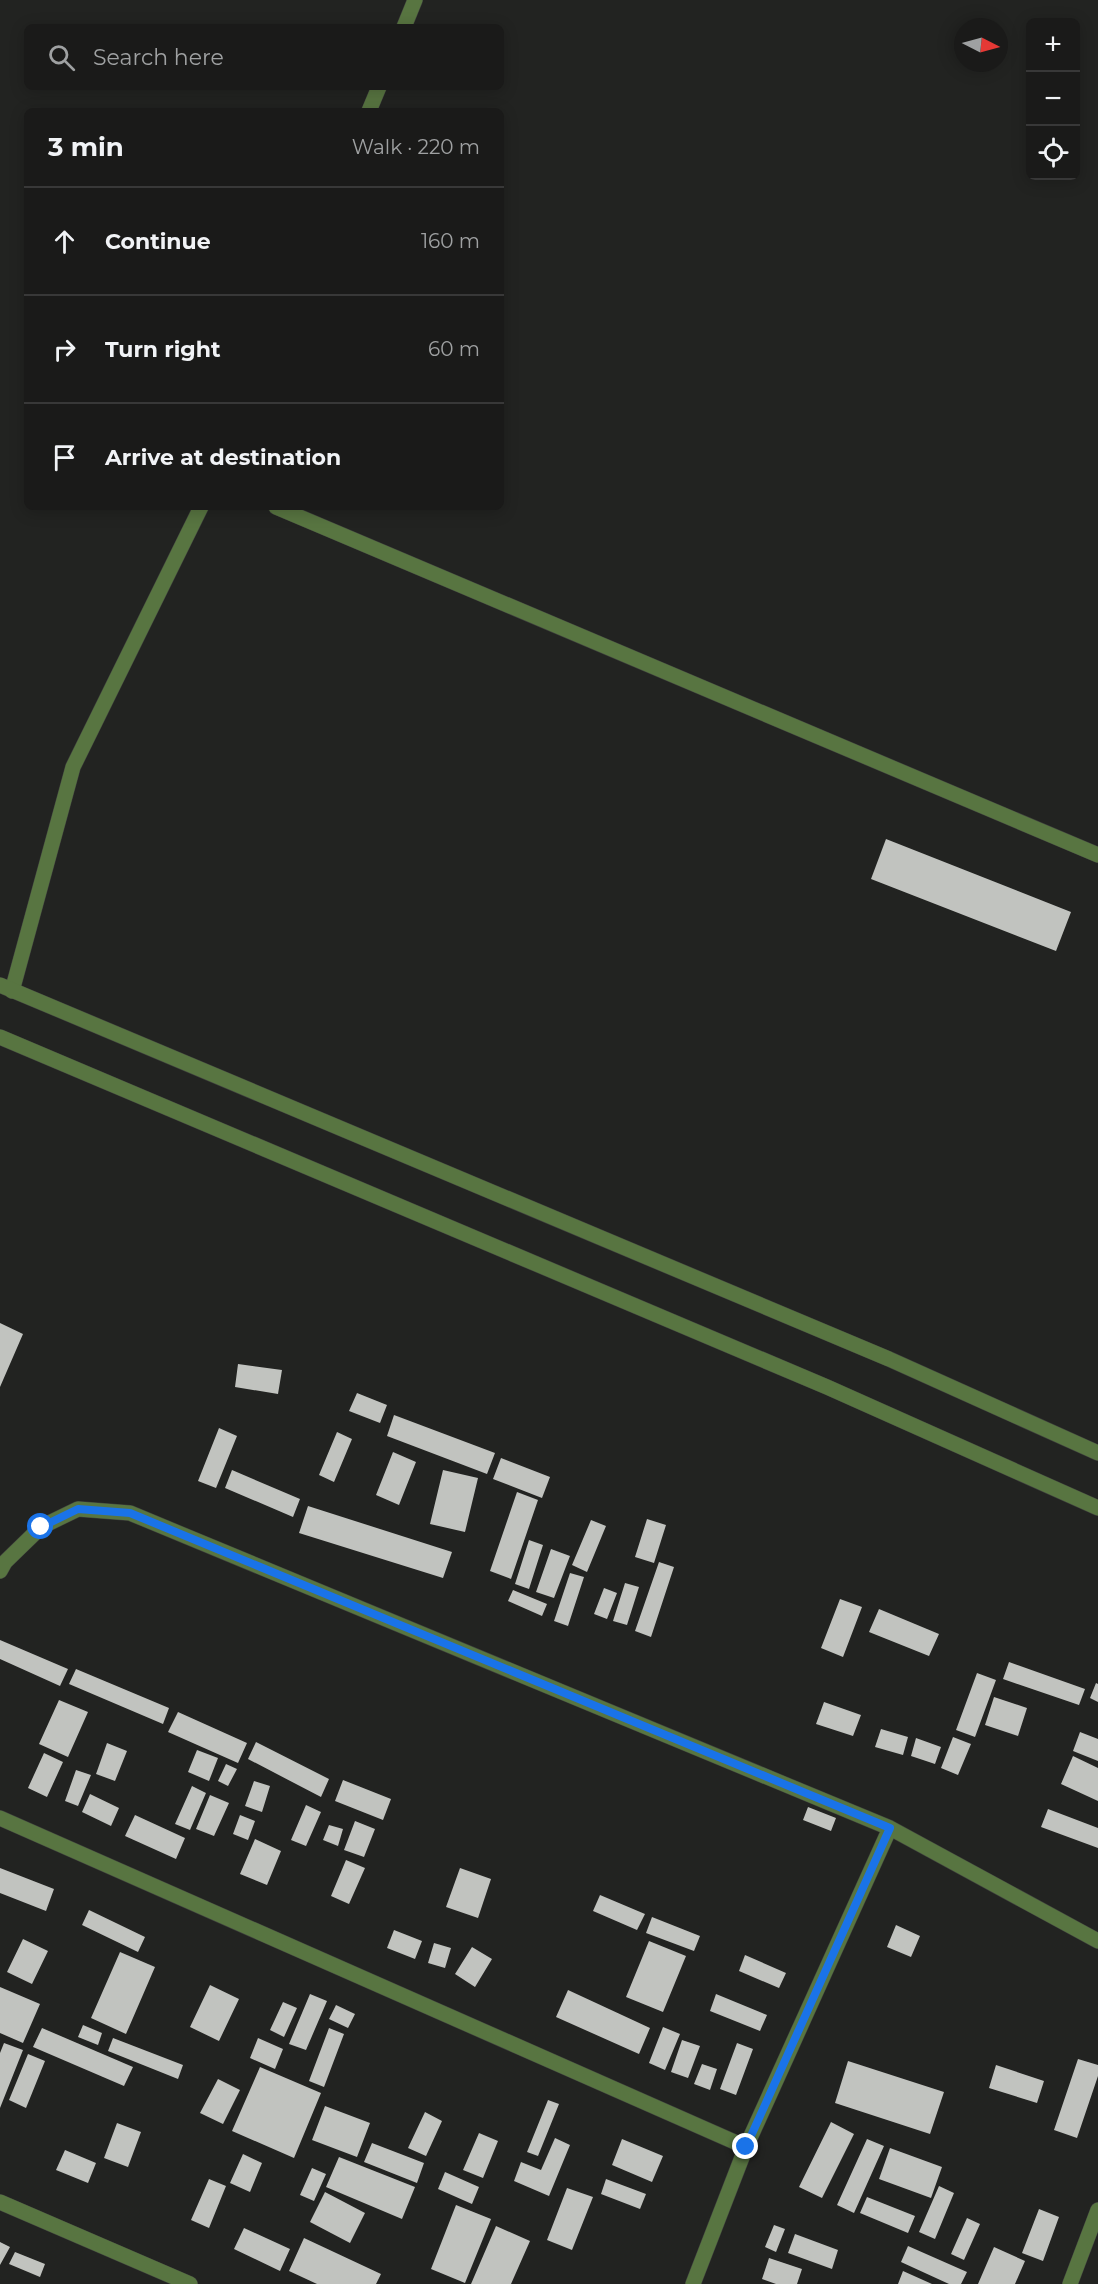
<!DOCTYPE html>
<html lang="en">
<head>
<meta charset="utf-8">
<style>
	body { margin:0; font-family:Montserrat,sans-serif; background:#272726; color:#f1f3f6 }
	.controls { position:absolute; right:18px; top:18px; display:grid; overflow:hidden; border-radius:9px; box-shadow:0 3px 15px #0003 }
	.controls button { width:54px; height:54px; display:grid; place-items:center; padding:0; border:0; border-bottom:2px solid #383838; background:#1a1a19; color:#f1f3f6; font:30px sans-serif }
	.compass { position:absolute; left:954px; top:18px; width:54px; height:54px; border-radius:50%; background:#1a1a19; box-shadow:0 3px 15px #0003; rotate:96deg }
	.stop { position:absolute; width:18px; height:18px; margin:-14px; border:4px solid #1a73e8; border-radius:50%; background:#fff }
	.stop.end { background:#1a73e8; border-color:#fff; box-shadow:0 2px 6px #0008 }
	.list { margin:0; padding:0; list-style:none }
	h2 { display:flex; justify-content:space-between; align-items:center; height:78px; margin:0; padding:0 24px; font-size:26px }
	h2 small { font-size:20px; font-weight:400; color:#9fa1a2 }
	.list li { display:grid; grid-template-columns:39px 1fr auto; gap:18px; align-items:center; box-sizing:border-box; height:108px; padding:0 24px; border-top:2px solid #383838 }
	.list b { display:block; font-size:22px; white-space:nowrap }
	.list em { font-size:20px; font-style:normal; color:#9fa1a2 }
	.icon { flex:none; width:33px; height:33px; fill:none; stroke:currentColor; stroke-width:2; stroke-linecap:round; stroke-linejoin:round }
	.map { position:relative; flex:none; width:1098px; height:2284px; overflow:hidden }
	.search { position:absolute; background:#1a1a19; box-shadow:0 3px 15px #0003; left:24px; top:24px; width:480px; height:66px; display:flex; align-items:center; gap:15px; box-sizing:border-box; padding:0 21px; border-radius:9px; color:#9fa1a2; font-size:22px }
	.panel { position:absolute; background:#1a1a19; box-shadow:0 3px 15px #0003; left:24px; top:108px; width:480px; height:402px; border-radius:9px }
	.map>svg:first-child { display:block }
</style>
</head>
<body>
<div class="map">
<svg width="1098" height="2284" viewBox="0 0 1098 2284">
	<rect width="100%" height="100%" fill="#222321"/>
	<path fill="#c1c3bf" d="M886 839 1071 912 1056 951 871 879Z
		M0 1323 23 1334 0 1387Z
		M238 1364 282 1370 278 1394 235 1387Z
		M357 1393 387 1405 380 1423 349 1411Z
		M394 1415 495 1453 487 1474 387 1436Z
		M219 1428 237 1436 216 1488 198 1481Z
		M337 1432 352 1439 334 1482 319 1475Z
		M393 1452 416 1462 399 1505 376 1495Z
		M501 1458 550 1477 542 1498 493 1479Z
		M232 1470 300 1499 293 1517 225 1488Z
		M443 1470 478 1478 465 1532 430 1524Z
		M517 1492 538 1500 511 1579 490 1571Z
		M308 1506 452 1552 443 1578 299 1533Z
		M647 1519 666 1525 654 1563 635 1557Z
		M591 1520 606 1526 587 1572 572 1565Z
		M529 1540 543 1545 529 1589 515 1584Z
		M551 1549 570 1556 554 1598 536 1592Z
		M659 1562 674 1567 651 1637 635 1631Z
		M570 1573 584 1577 568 1626 554 1621Z
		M625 1583 639 1587 627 1625 613 1621Z
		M604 1588 617 1593 607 1619 594 1614Z
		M513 1590 547 1604 542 1616 508 1601Z
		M840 1599 862 1607 843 1657 821 1648Z
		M879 1609 939 1634 929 1656 869 1632Z
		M0 1640 68 1669 60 1686 0 1659Z
		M1009 1662 1085 1689 1079 1705 1003 1679Z
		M76 1669 169 1708 163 1724 69 1684Z
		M977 1673 996 1680 975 1737 956 1730Z
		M1096 1683 1098 1684V1702L1090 1698Z
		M994 1697 1027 1708 1018 1736 985 1725Z
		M59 1700 88 1712 68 1757 39 1744Z
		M824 1702 861 1715 853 1736 816 1724Z
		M178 1712 247 1743 238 1763 168 1732Z
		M881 1729 908 1737 903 1755 875 1747Z
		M1080 1732 1098 1739V1761L1073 1751Z
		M953 1737 971 1744 958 1775 941 1768Z
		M916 1738 941 1747 935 1764 911 1756Z
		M256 1742 329 1779 321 1797 248 1759Z
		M107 1743 127 1751 115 1781 96 1774Z
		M197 1750 218 1758 209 1781 188 1772Z
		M44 1753 63 1762 47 1797 28 1788Z
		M1073 1756 1098 1768V1801L1061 1784Z
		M226 1764 237 1769 228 1786 218 1781Z
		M76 1770 91 1775 78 1806 65 1801Z
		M343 1780 391 1799 383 1820 335 1801Z
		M254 1781 270 1786 262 1812 245 1806Z
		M192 1786 206 1793 190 1830 175 1824Z
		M90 1794 119 1808 111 1826 82 1812Z
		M210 1795 229 1803 214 1836 196 1829Z
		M306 1805 321 1812 306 1846 291 1840Z
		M808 1807 836 1818 831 1831 803 1820Z
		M1048 1809 1098 1828V1848L1041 1827Z
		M135 1815 185 1838 176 1859 125 1836Z
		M240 1815 255 1821 248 1840 233 1834Z
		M355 1821 375 1829 364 1857 344 1850Z
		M329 1825 343 1829 338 1846 323 1840Z
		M255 1839 281 1851 267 1885 240 1874Z
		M346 1860 365 1868 349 1904 331 1896Z
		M0 1868 54 1889 46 1911 0 1893Z
		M460 1868 491 1879 478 1918 446 1907Z
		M600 1895 645 1914 637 1930 593 1911Z
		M89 1910 145 1937 138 1952 82 1925Z
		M652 1917 700 1936 694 1951 646 1933Z
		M896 1925 920 1936 911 1957 887 1947Z
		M394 1930 422 1941 415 1959 387 1948Z
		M23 1939 48 1951 32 1984 7 1972Z
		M649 1941 686 1956 663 2012 626 1997Z
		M434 1943 451 1948 445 1968 428 1963Z
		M472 1947 492 1959 475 1987 455 1974Z
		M120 1952 155 1967 126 2034 91 2018Z
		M745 1955 786 1973 779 1988 739 1971Z
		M210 1985 239 1999 219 2041 190 2027Z
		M0 1987 40 2004 23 2043 0 2033Z
		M568 1990 650 2028 639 2054 556 2017Z
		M310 1994 327 2001 306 2050 289 2044Z
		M716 1994 767 2015 760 2031 710 2011Z
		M283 2002 297 2008 284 2037 270 2030Z
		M336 2005 355 2014 348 2028 329 2019Z
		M83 2025 102 2033 98 2045 78 2037Z
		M663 2027 680 2034 665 2070 649 2063Z
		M42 2028 133 2067 124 2086 33 2047Z
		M329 2028 344 2034 324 2087 309 2081Z
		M113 2038 183 2065 178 2079 108 2051Z
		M258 2038 283 2049 275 2069 250 2058Z
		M682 2040 700 2046 688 2078 671 2072Z
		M4 2043 23 2050 0 2108V2053Z
		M737 2043 753 2049 736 2095 720 2089Z
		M28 2054 45 2061 26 2108 9 2100Z
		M1078 2059 1098 2065V2076L1077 2138 1054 2130Z
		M848 2061 944 2092 930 2134 835 2103Z
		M702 2064 717 2069 710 2090 694 2084Z
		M996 2065 1044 2081 1037 2103 989 2088Z
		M260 2067 321 2093 294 2158 232 2131Z
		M218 2079 240 2090 223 2124 200 2113Z
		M548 2100 559 2104 538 2156 527 2152Z
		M325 2106 370 2123 357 2157 312 2140Z
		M425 2112 442 2121 426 2156 408 2148Z
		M831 2122 854 2134 822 2198 799 2187Z
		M117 2123 141 2132 128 2167 104 2158Z
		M479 2133 498 2141 483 2178 463 2170Z
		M555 2138 570 2145 549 2196 514 2181 521 2162 541 2170Z
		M622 2139 663 2156 652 2182 612 2165Z
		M867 2139 884 2146 854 2213 837 2205Z
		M372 2143 424 2163 417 2183 364 2162Z
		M890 2148 942 2167 931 2198 879 2179Z
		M65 2150 96 2163 88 2183 56 2170Z
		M243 2154 262 2163 250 2192 230 2183Z
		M339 2157 415 2187 402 2219 326 2187Z
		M312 2168 326 2174 314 2201 300 2195Z
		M445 2172 479 2187 472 2204 438 2189Z
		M209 2179 226 2186 209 2228 191 2220Z
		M606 2179 646 2194 640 2209 601 2194Z
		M939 2186 954 2193 935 2239 919 2232Z
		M567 2188 593 2197 572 2250 547 2240Z
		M325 2192 365 2213 350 2243 310 2222Z
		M867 2197 915 2216 908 2233 860 2213Z
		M456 2205 491 2219 465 2283 431 2269Z
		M1039 2209 1059 2217 1043 2261 1022 2253Z
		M967 2218 980 2224 964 2260 951 2254Z
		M774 2225 785 2229 776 2252 765 2247Z
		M496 2226 530 2241 511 2284H471Z
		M244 2228 290 2249 280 2271 234 2249Z
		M795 2234 838 2250 832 2269 788 2253Z
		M304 2238 381 2274 376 2284H317L289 2271Z
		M0 2242 10 2247 0 2265Z
		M908 2246 967 2272 961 2284H949L901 2262Z
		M994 2247 1025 2261 1015 2284H978Z
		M15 2252 45 2264 40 2277 9 2264Z
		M769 2258 802 2269 797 2284H776L762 2279Z
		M903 2271 932 2284H898Z"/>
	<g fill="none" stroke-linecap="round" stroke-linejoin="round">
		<g stroke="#3f403e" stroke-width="16">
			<path id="service" d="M404 27 415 0
				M369 111 379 87
				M276 507 1098 855
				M12 991 73 767 201 507"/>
		</g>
		<g stroke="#3f403e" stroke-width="16">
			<path id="minor" d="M0 1571 5 1562 41 1527 78 1509 130 1513 890 1828 1098 1941
				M0 1818 746 2147
				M0 2202 190 2284
				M693 2284 746 2147 890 1828
				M1070 2284 1098 2210"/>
		</g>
		<g stroke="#3f403e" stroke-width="16">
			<path id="tertiary" d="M0 985 889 1359 1098 1453
				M0 1037 827 1387 1098 1508"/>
		</g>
		<use href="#service" stroke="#587541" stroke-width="15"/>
		<use href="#minor" stroke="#587541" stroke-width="15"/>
		<use href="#tertiary" stroke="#587541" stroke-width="15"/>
	</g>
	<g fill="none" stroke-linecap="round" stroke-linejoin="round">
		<path stroke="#1a73e8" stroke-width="8" d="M41 1527 78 1509 130 1513 890 1828 746 2147"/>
	</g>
</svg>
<div class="controls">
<button>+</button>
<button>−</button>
<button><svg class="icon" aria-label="locate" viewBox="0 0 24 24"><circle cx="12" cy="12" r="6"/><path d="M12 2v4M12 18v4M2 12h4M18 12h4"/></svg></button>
</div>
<svg class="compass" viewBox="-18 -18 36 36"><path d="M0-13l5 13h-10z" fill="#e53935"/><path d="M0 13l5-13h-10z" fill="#9fa1a2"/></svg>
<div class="stop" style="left:41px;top:1527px"></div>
<div class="stop end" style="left:746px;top:2147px"></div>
<div class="search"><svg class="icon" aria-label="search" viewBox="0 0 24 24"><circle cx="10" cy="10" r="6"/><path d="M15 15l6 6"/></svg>Search here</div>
<section class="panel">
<h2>3 min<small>Walk · 220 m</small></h2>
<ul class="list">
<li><svg class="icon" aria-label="ahead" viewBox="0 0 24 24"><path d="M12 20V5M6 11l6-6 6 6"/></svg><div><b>Continue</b></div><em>160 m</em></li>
<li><svg class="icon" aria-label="right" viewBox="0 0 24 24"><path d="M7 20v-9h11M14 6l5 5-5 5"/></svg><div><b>Turn right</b></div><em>60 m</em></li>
<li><svg class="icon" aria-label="arrive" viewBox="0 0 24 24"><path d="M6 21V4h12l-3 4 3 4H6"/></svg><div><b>Arrive at destination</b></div></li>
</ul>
</section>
</div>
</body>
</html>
